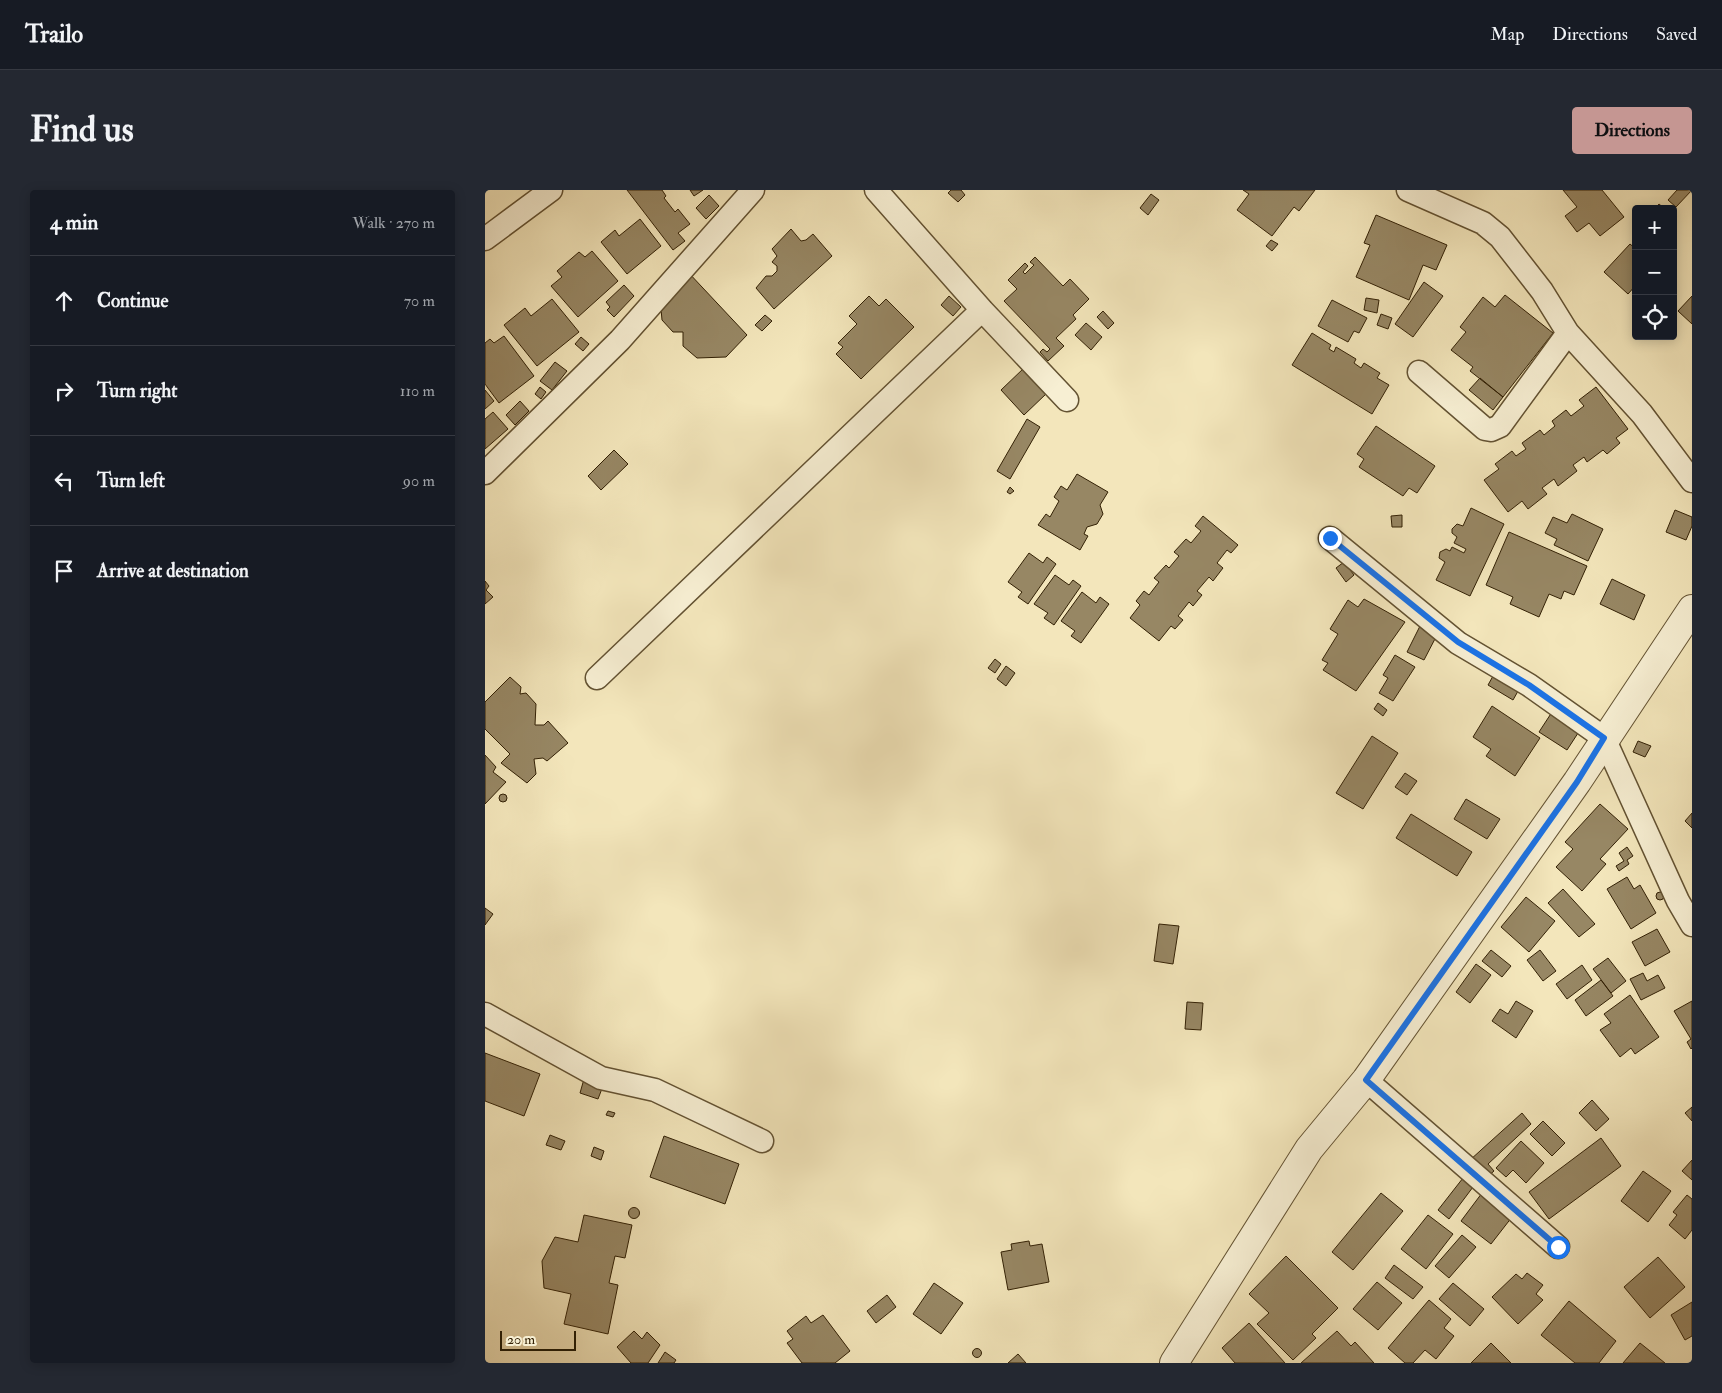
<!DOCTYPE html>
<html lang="en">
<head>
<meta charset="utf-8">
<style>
	body { margin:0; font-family:"IM FELL Double Pica",serif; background:#242831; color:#f1f3f6 }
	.controls { position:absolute; right:15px; top:15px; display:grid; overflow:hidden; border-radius:5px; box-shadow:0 2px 12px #0003 }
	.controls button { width:45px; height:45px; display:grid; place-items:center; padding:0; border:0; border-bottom:1px solid #363941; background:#171b24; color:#f1f3f6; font:25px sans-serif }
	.scale { position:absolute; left:15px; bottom:12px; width:76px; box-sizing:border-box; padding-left:5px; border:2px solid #332105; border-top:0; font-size:14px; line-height:18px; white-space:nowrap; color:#332105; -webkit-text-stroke:4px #f7efd3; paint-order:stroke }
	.stop { position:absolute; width:15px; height:15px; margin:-11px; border:4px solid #1a73e8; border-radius:50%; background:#fff }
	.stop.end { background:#1a73e8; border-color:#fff; box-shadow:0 1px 5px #0008 }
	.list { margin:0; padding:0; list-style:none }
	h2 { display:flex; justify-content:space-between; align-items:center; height:65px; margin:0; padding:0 20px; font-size:21px }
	h2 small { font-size:16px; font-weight:400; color:#9ea1a6 }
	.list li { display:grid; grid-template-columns:32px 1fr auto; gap:15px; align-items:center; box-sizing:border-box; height:90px; padding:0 20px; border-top:1px solid #363941 }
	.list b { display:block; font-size:19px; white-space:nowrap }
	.list em { font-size:16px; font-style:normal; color:#9ea1a6 }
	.icon { flex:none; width:28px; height:28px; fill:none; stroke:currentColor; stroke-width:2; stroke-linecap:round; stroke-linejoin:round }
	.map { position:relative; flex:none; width:1207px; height:1173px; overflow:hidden; border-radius:5px }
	header { display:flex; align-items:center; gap:30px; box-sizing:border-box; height:70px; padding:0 25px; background:#171b24; border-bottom:1px solid #363941 }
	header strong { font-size:24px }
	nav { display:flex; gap:28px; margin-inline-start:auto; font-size:18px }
	.intro { display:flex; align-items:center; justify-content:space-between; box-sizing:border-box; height:120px; padding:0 30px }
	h1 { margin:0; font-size:35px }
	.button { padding:12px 22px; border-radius:5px; background:#c59692; color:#111; font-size:18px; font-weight:700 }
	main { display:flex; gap:30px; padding:0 30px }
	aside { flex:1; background:#171b24; border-radius:5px; box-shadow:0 2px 12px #0003 }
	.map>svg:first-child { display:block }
</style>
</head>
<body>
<header>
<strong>Trailo</strong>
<nav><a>Map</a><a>Directions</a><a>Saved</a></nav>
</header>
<div class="intro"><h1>Find us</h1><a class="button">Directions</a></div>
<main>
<aside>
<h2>4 min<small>Walk · 270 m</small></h2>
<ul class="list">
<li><svg class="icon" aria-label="ahead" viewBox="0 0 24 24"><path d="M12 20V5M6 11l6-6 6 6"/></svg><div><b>Continue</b></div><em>70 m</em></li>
<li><svg class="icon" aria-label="right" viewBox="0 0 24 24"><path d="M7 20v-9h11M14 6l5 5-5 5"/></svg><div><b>Turn right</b></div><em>110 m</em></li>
<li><svg class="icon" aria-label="left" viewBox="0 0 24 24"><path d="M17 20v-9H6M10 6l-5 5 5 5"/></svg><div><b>Turn left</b></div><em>90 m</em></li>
<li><svg class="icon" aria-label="arrive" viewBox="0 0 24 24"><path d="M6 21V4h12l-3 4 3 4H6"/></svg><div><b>Arrive at destination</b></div></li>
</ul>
</aside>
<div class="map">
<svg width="1207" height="1173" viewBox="0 0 1207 1173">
	<rect width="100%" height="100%" fill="#f3e6bb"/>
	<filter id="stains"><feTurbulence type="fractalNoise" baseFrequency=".004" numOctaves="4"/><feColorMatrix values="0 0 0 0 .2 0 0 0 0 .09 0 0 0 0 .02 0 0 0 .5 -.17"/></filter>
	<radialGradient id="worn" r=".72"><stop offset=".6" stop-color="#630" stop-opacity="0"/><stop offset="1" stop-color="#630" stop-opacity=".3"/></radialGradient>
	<path fill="#978764" stroke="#332105" d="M142 0H177L181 6 179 8 190 22 193 19 205 34 193 43 200 51 188 60Z
		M205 0H218L209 6Z
		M466 0H476L480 5 473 12 463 3Z
		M758 0H830L814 21 809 17 787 46 752 20 764 4Z
		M1078 0H1117L1139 27 1115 46 1104 33 1092 42 1080 26 1092 17Z
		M1192 0H1207L1191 17 1183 10Z
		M666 4 674 10 663 25 655 18Z
		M224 5 234 16 221 29 211 18Z
		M1174 14 1180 19H1169Z
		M891 25 962 55 951 80 938 75 924 110 871 87 885 55 879 53Z
		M155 29 176 56 142 84 116 52 130 40 134 46Z
		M306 39 316 51 321 50 328 44 347 66 289 119 271 98 281 86H287L292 81V76L287 72 292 66 287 59Z
		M786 50 793 54 787 61 781 56Z
		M1145 54 1151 59V95L1143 104 1119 82Z
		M107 61 133 91 93 127 66 96 77 87 72 81 94 62 100 67Z
		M550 67 578 96 585 89 604 109 588 125 591 129 571 148 579 156 563 171 555 162 558 159 562 162 565 159 519 111 532 99 523 90 540 73 543 76 538 82 540 84 549 75 545 72Z
		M202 81 262 145 241 167 212 168 198 156V142H188L177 130 176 119Z
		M939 92 958 106 928 147 910 134Z
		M139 95 149 106 129 127 122 120 125 117 121 112Z
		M1020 105 1068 143 1018 207 985 181 988 177 966 160 981 142 975 137 998 107 1010 117Z
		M384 106 394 116 401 109 429 137 376 189 351 164 358 157 353 153 372 134 364 126Z
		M464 106 476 117 468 126 456 115Z
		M1207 106V134L1193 121Z
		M881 108 894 110 892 123 879 120Z
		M67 109 94 142 52 176 19 135 40 118 46 126Z
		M847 110 882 128 874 143 869 141 863 152 833 136Z
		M618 121 629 133 623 139 612 127Z
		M896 124 907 128 903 139 892 135Z
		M280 125 287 131 277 141 270 135Z
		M601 133 617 147 606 160 590 145Z
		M827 143 846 155 844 159 849 162 851 157 871 169 869 173 876 178 879 173 895 183 892 188 904 195 887 224 807 175Z
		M19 146 49 186 14 213 0 194V153L5 149 9 153Z
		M96 147 104 154 98 161 90 154Z
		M70 172 82 181 67 200 55 191Z
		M539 178 562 203 539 225 516 200Z
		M995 188 1018 207 1008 220 984 200Z
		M55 197 61 202 56 209 50 204Z
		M1111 197 1143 239 1131 248 1135 253 1122 264 1118 260 1102 272 1099 267 1088 275 1092 281 1073 296 1069 289 1057 298 1062 304 1043 319 1037 311 1023 322 999 290 1014 279 1010 274 1027 261 1031 266 1041 259 1037 253 1055 240 1059 245 1070 236 1067 231 1081 220 1086 226 1099 216 1094 210Z
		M0 200 9 211 0 219Z
		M35 211 44 221 30 235 21 225Z
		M8 222 23 239 0 259V229Z
		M542 229 555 237 525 289 512 281Z
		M891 236 950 276 932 303 924 298 918 306 874 277 879 269 872 264Z
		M129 260 143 274 116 300 103 286Z
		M592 284 623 302 615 315 618 324 612 334 602 337 599 344 603 346 595 360 553 335 561 324 565 327 574 311 569 307 576 296 582 300Z
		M525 297 529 301 525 304 522 302Z
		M986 318 1019 334 985 406 951 390 960 372 954 368 955 362 961 359 965 361 967 357 979 363 981 359 969 353 972 347 967 343V339L972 334 978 336Z
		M1190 320 1207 327V336L1201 350 1181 342Z
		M1087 324 1118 339 1103 371 1069 355 1072 349 1060 343 1068 327 1082 333Z
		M917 325V337H907L906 326Z
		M718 326 753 355 746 363 742 360 732 373 738 378 728 391 724 387 712 401 717 405 708 416 704 412 693 426 698 430 690 439 686 436 674 451 645 428 655 415 651 411 659 401 664 405 674 392 669 388 681 375 684 378 694 366 689 362 701 349 706 353 716 341 710 336Z
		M1024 342 1102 376 1089 405 1079 401 1076 409 1064 404 1054 427 1025 414 1028 407 1001 395Z
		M544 363 558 373 562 367 571 374 543 414 533 407 537 402 523 392Z
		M859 372 869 385 861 392 851 378Z
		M570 385 584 395 588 390 596 396 569 435 559 428 563 423 549 414Z
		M1127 389 1160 405 1149 430 1115 414Z
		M0 391 4 396 1 400 8 407 0 414Z
		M597 402 611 413 615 407 624 414 596 453 586 446 590 441 576 431Z
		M879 409 920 432 871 501 838 480 843 473 837 470 853 444 845 439 863 410 873 417Z
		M935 436 952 445 939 470 922 462Z
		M910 465 930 477 908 511 894 503 903 488 898 485Z
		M510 469 516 474 510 483 503 478Z
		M521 476 530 483 521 496 512 489Z
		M1012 479 1037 494 1028 510 1003 495Z
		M25 487 36 497 35 504 41 503 51 514 50 535H59L63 531 83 553 62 571 58 568 49 569 51 584 42 593 16 573 25 564 0 539V512Z
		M893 513 902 520 898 526 889 519Z
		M1007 516 1055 548 1030 586 1001 566 1006 559 988 547Z
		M1069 519 1097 537 1082 560 1054 542Z
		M887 546 913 563 878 619 851 603Z
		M1153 551 1166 556 1160 567 1148 562Z
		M0 565 11 577 8 582 21 592 0 614Z
		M920 583 932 591 922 605 910 597Z
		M14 608a4 4 0 1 1 8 0a4 4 0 1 1-8 0Z
		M981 609 1015 629 1002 649 969 629Z
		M1115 614 1143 639 1115 669 1121 674 1097 701 1071 677 1088 659 1080 652Z
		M1207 623V638L1200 631Z
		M926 624 987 662 972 686 911 648Z
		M1142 657 1148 666 1142 670 1144 674 1134 681 1131 676 1139 671 1134 663Z
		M1142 687 1149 699 1155 695 1171 723 1146 739 1122 699Z
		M1078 699 1110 734 1094 747 1063 713Z
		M1171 706a4 4 0 1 1 8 0a4 4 0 1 1-8 0Z
		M1041 707 1070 731 1044 762 1016 737Z
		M0 718 8 724 0 735Z
		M674 734 694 736 688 774 669 771Z
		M1172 739 1185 762 1160 776 1147 752Z
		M1006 760 1026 776 1017 787 997 771Z
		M1055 760 1071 781 1058 791 1042 770Z
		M1123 768 1141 791 1126 803 1108 779Z
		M991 774 1006 785 985 813 971 802Z
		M1097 775 1107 790 1082 809 1071 794Z
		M1158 783 1162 791 1173 785 1180 798 1156 810 1145 789Z
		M1116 790 1128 806 1101 826 1090 810Z
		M1145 805 1174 847 1150 864 1146 858 1135 867 1115 840 1126 833 1119 824Z
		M1031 811 1048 821 1031 848 1007 831 1015 819 1023 824Z
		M1207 811V858L1206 859 1202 852 1206 849 1189 821Z
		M702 812 718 813 716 840 700 839Z
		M0 863 55 884 39 926 0 911Z
		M99 889 118 896 113 909 95 903Z
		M1107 910 1124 929 1111 941 1094 923Z
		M1207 917V931L1200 923Z
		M123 921 130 923 128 927 121 925Z
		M1037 923 1046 934 1003 974 1009 981 1001 988 985 970Z
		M1058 931 1080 953 1067 966 1045 944Z
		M65 945 80 951 76 960 61 955Z
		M179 946 254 974 240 1014 165 987Z
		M1116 948 1136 976 1064 1029 1044 1002Z
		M1036 951 1059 973 1041 993 1028 980 1021 987 1011 978Z
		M109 957 119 961 116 970 106 966Z
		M1207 970V990L1197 981Z
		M1158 981 1186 1001 1163 1032 1136 1011Z
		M978 988 988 997 964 1029 953 1020Z
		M896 1003 918 1021 868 1080 847 1062Z
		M997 1003 1027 1027 1006 1054 976 1031Z
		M1202 1005 1207 1009V1040L1200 1049 1184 1035 1192 1025 1188 1022Z
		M143.5 1023a5.5 5.5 0 1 1 11 0a5.5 5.5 0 1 1-11 0Z
		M99 1025 147 1035 140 1068 130 1066 124 1093 133 1095 123 1144 79 1134 86 1104 59 1098 57 1071 70 1047 93 1052Z
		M943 1025 968 1044 941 1079 916 1059Z
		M977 1045 991 1057 964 1088 950 1076Z
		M544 1051 545 1056 557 1054 564 1092 523 1100 516 1062 527 1060 526 1054Z
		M801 1066 853 1118 827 1144 831 1148 808 1170 772 1134 784 1123 764 1104Z
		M1173 1067 1200 1097 1165 1128 1139 1097Z
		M909 1075 938 1097 928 1109 900 1088Z
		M1042 1083 1058 1095 1051 1104 1058 1110 1033 1134 1007 1107 1031 1084 1037 1089Z
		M892 1092 917 1113 893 1140 868 1119Z
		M449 1093 478 1113 456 1144 428 1124Z
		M968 1093 999 1119 985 1136 954 1109Z
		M402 1105 411 1117 391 1133 382 1121Z
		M944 1110 966 1129 959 1138 969 1146 951 1169 940 1160 928 1173H920L903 1158Z
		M1084 1111 1131 1151 1114 1173H1090L1056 1145Z
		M1207 1112V1146L1200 1150 1186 1125Z
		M338 1125 365 1161 350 1173H317L302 1153 308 1149 302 1141 321 1126 326 1133Z
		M764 1133 800 1173H750L737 1158Z
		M149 1141 157 1149 162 1142 175 1155 163 1173H146L132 1157Z
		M852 1141 866 1156 870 1152 889 1173H816Z
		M1006 1153 1026 1173H986Z
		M1155 1153 1180 1173H1138Z
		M487.5 1163a4.5 4.5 0 1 1 9 0a4.5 4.5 0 1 1-9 0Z
		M180 1162 191 1170 189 1173H173Z
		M533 1164 541 1173H523Z"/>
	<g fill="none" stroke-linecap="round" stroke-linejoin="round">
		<g stroke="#635232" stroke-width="25">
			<path id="minor" d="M391 0 497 120 582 210
				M923 0 998 33 1015 47 1057 101 1083 143 1157 224 1207 291
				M0 49 66 0
				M934 182 1000 239 1006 240 1015 236 1083 143
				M0 283 135 150 268 0
				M845 348 973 453 1044 495 1119 548 1193 711 1207 735
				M112 488 497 120
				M0 824 116 888 170 900 277 951
				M881 890 1073 1057"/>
		</g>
		<g stroke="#635232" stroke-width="30">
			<path id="tertiary" d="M689 1173 824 959 881 890 1092 592 1207 419"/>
		</g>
		<use href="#minor" stroke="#f7efd3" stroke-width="22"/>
		<use href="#tertiary" stroke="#f7efd3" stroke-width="28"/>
	</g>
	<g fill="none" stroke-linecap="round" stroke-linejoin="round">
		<path stroke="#1a73e8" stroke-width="6" d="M845 348 973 452 1044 495 1119 548 1092 592 881 890 1073 1057"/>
	</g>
	<rect width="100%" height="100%" filter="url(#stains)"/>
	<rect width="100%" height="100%" fill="url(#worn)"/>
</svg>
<div class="controls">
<button>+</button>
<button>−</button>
<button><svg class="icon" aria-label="locate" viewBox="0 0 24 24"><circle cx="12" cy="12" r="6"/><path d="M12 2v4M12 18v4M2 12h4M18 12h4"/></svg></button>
</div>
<div class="scale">20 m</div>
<div class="stop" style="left:1073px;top:1057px"></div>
<div class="stop end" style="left:845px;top:348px"></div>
</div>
</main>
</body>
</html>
